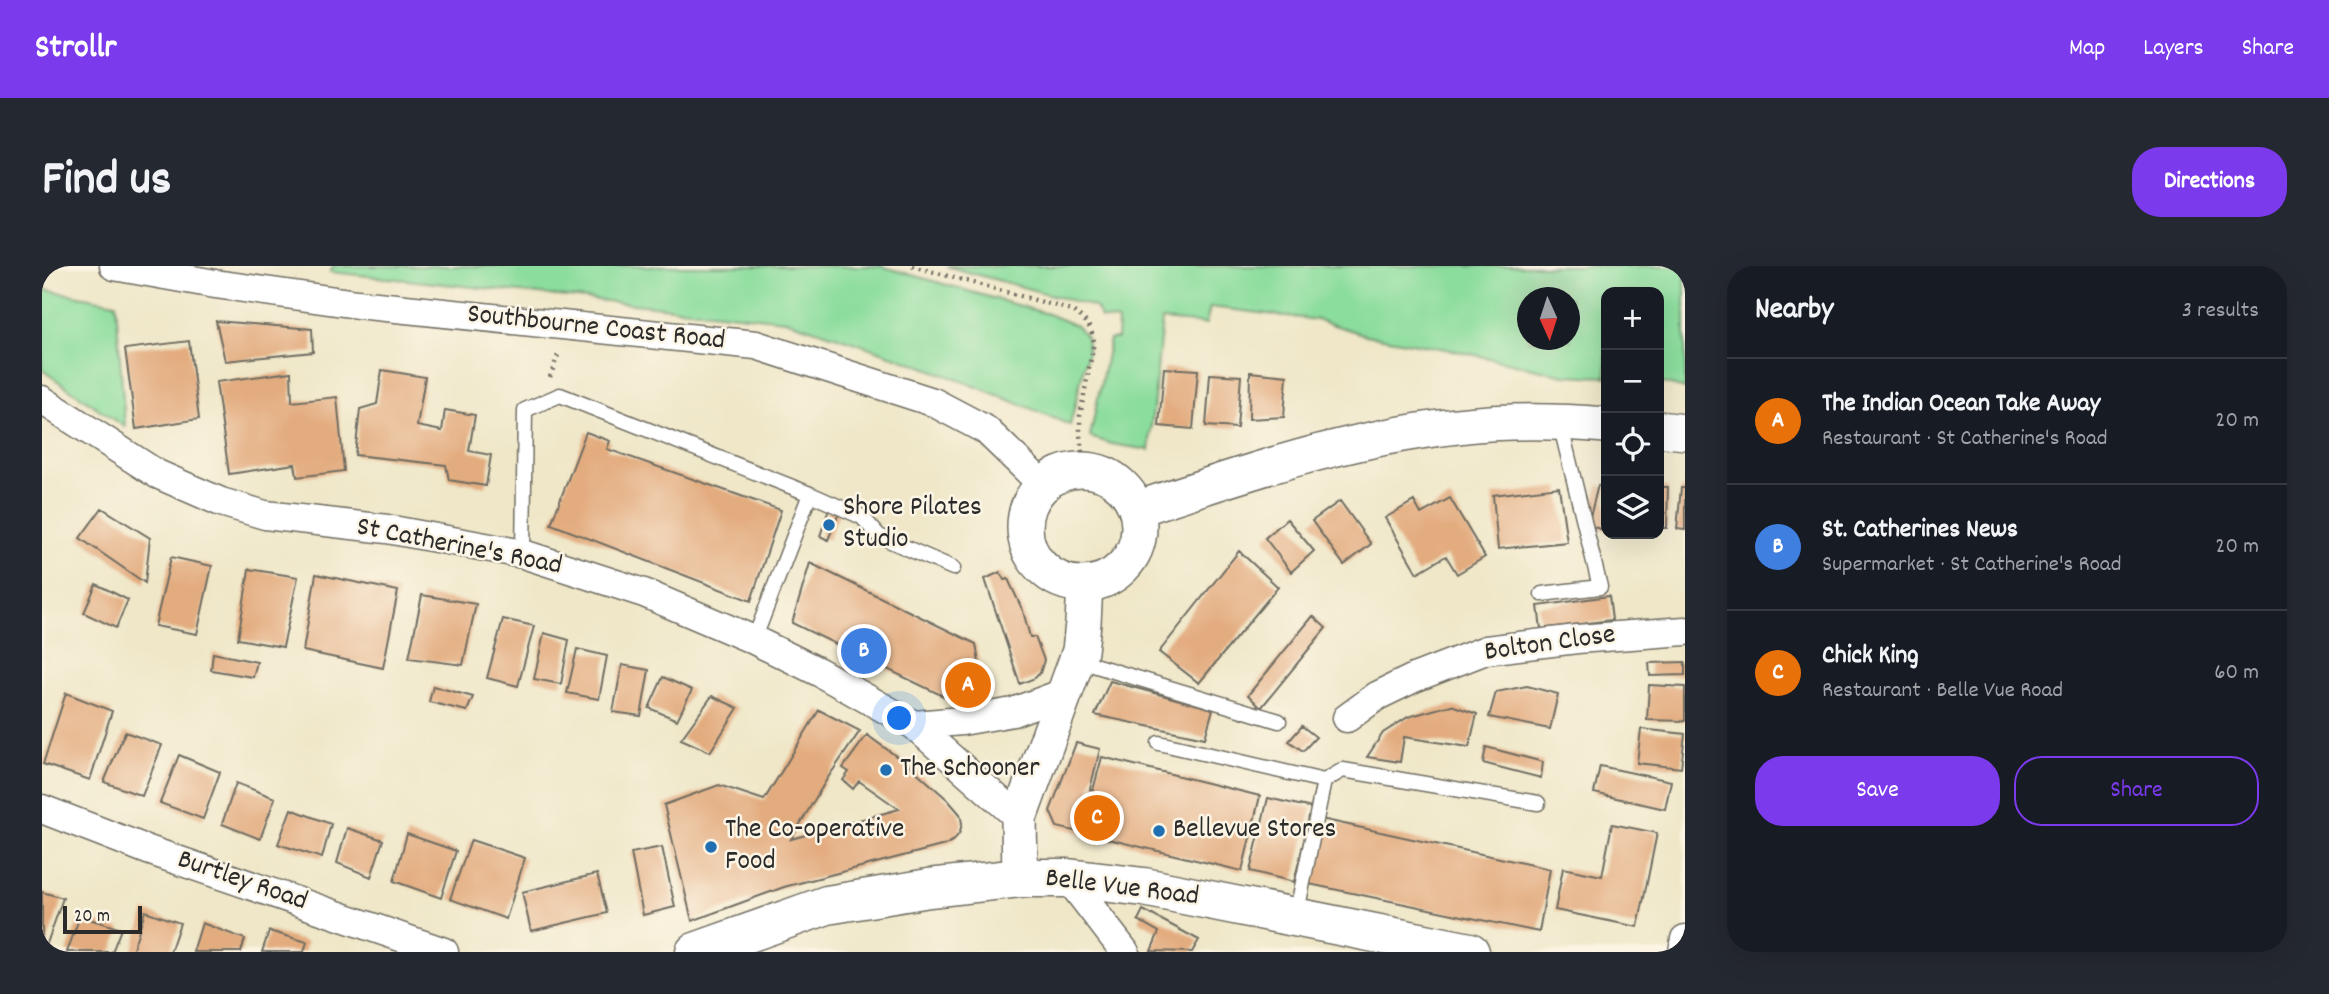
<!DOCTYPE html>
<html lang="en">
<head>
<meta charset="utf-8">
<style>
	body { margin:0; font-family:Dekko,sans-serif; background:#242831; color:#f1f3f6 }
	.controls { position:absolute; right:21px; top:21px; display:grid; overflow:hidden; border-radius:14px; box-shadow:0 7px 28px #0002 }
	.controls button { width:63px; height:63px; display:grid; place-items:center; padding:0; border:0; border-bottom:2px solid #363941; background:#171b24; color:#f1f3f6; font:35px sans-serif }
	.compass { position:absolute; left:1475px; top:21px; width:63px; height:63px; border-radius:50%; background:#171b24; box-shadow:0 7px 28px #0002; rotate:177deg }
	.scale { position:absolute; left:21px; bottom:18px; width:79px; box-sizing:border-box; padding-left:7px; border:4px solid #2b2b2b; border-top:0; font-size:19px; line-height:24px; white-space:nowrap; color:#2b2b2b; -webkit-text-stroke:5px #fcf5e5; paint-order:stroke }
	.you { position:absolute; left:858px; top:453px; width:24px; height:24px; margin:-18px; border:5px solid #fff; border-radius:50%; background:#1a73e8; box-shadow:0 0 0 10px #1a73e833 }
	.badge { display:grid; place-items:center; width:46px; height:46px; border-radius:50%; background:#7c3aed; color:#fff; font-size:23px; font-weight:700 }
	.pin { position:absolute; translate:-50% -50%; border:4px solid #fff; box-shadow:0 2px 7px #0006 }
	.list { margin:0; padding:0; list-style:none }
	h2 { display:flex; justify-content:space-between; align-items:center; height:91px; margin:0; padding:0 28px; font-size:30px }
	h2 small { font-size:23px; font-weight:400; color:#9ea1a6 }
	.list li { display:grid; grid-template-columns:46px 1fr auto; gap:21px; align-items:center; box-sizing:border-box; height:126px; padding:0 28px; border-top:2px solid #363941 }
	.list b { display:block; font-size:26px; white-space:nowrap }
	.list p { margin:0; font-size:23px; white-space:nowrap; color:#9ea1a6 }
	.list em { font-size:23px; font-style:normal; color:#9ea1a6 }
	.actions { display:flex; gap:14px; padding:21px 28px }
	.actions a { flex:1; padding:16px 0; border:2px solid #7c3aed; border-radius:28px; text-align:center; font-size:24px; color:#7c3aed }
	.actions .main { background:#7c3aed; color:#fff }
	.icon { flex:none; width:38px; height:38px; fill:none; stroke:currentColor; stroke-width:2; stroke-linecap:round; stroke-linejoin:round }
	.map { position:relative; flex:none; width:1643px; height:686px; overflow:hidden; border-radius:28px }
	header { display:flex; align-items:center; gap:42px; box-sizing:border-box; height:98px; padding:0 35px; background:#7c3aed; color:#fff }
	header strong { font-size:33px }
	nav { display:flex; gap:38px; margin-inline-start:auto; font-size:24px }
	.intro { display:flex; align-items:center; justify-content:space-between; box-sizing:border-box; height:168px; padding:0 42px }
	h1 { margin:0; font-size:49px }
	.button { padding:18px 32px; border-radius:28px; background:#7c3aed; color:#fff; font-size:24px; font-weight:700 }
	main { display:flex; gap:42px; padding:0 42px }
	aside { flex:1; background:#171b24; border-radius:28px; box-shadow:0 7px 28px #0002 }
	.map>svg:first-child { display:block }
</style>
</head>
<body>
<header>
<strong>Strollr</strong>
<nav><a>Map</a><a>Layers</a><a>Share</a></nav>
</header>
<div class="intro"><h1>Find us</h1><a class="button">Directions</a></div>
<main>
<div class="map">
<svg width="1643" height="686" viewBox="0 0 1643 686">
	<rect width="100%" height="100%" fill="#fcf5e5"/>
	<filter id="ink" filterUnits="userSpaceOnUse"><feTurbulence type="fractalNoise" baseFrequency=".0143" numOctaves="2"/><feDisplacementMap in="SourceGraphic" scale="14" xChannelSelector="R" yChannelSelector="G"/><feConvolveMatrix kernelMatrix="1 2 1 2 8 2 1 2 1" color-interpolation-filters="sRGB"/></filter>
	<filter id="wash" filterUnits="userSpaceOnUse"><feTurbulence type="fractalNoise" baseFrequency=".00686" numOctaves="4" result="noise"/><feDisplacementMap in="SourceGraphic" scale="28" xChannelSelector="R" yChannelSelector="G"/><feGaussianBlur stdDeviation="1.57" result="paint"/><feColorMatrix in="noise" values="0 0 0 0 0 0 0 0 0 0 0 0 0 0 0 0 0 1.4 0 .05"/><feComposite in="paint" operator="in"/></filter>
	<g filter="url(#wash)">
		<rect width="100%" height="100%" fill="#efe7c8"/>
		<path fill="#8bdd9d" stroke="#5b8464" stroke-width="2" fill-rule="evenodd" d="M291 0H839L1006 48 1035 60 1044 71 1046 85 1028 159C935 119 840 84 743 54L288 6Z
			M904 0H1643V123L1617 116V26H1564V111L1522 109 1415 85 1324 69 1276 54 1168 41 1164 58 1120 54 1107 184 1070 178 1048 171 1068 73H1075L1076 55 1059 52 1053 41ZM1486 32H1528V74H1486Z
			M0 23 74 37 83 161 0 104Z"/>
		<g id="blocks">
			<path fill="#e3ac7f" d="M174 55 270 63 271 86 183 95Z
				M147 75 157 153 94 163 83 83Z
				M1122 102 1156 104 1151 163 1117 160Z
				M340 104 383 111 375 160 400 165 403 144 433 149 427 185 449 189 444 220 407 214 404 199 313 189 318 143 335 138Z
				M249 106 250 136 295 131 302 205 255 211 253 198 187 208 174 116Z
				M1208 106 1245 110 1242 151 1207 153Z
				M1168 108 1199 110 1195 162 1164 160Z
				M544 166 568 175 565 183 739 244 709 335 509 258Z
				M1556 219 1564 221V265L1546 259Z
				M1517 221 1525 276 1456 283 1451 229Z
				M1617 221H1626L1625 262H1617Z
				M1639 222H1643V264L1635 263Z
				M1408 232 1443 291 1415 308 1404 290 1375 307 1343 252 1372 235 1379 248Z
				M1298 235 1329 278 1302 299 1270 255Z
				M60 242 108 272 103 317 38 272Z
				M787 243 797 247 786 274 778 270Z
				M1245 253 1272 285 1249 306 1223 272Z
				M1197 285 1236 321 1157 417 1117 386Z
				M129 291 170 300 155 368 113 360Z
				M768 297 934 378 942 429 903 431 750 357Z
				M207 303 256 311 241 381 196 373Z
				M958 306 962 314 966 313 981 345 988 371H993L1002 394 998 407 993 412 978 418 943 313Z
				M274 308 356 325 341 402 261 385Z
				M54 318 86 334 74 362 42 347Z
				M380 329 434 338 421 399 367 392Z
				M1567 330 1570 354 1499 363 1496 340Z
				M1271 350 1284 362 1219 442 1206 429Z
				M461 353 492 360 476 420 445 412Z
				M502 367 527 374 519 418 492 413Z
				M535 383 565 390 557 433 525 427Z
				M171 387 215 396 211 411 169 404Z
				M1643 396V409L1608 410 1607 397Z
				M580 399 607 404 599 450 571 446Z
				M621 411 650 424 635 454 607 442Z
				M1068 415 1171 443 1163 472 1053 449Z
				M1607 419 1643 421V455L1605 454Z
				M391 420 431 431 425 445 387 436Z
				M1485 420 1516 428 1508 463 1447 451 1454 426Z
				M24 427 70 445 48 514 1 498Z
				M670 430 696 442 668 486 639 473Z
				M1409 439 1435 448 1427 481 1362 471 1358 496 1325 491 1341 467 1366 451Z
				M777 444 818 465 785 513 749 573 857 543 817 515 811 523 801 514 807 506 801 502 825 469 869 501 906 534 918 548 920 557 918 566 912 574 903 579 742 621 650 655 622 539 677 519 722 534Z
				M1260 460 1274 471 1261 485 1247 475Z
				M1599 463 1643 468 1639 502 1595 497Z
				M83 466 120 479 100 530 62 516Z
				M1034 477 1058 483 1048 523 1051 524 1060 491 1218 530 1200 605 1015 561 1008 545Z
				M1444 481 1501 496 1499 512 1441 497Z
				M137 489 178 506 161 553 118 537Z
				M1558 500 1629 515 1623 543 1552 527Z
				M194 517 233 532 218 573 180 558Z
				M1226 532 1270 542 1252 616 1208 605Z
				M249 543 289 558 280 592 236 578Z
				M1279 553 1508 603 1497 666 1267 618Z
				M1570 558 1615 567 1596 661 1513 644 1521 602 1560 610Z
				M305 562 341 574 329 611 295 597Z
				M365 568 414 585 399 632 352 615Z
				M429 574 483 592 464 653 408 633Z
				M620 581 633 641 601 649 589 587Z
				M555 608 565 647 489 665 480 626Z
				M0 626 21 632 2 686H0Z
				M1101 644 1157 674 1150 686 1109 685 1117 666 1096 654Z
				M103 645 138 657 128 686H90Z
				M38 650 79 663 70 686H25Z
				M160 657 203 673 199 686H151Z
				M227 665 265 676 262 686H220Z"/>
		</g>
	</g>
	<g filter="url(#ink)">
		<use href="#blocks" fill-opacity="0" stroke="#706d62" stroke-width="2"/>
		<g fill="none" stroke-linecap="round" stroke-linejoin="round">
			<g stroke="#706d62" stroke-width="17">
				<path id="service" d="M768 228 820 251 837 270 911 302
					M481 288 483 144 518 129 768 228 712 374
					M1500 328 1558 321 1518 157
					M1035 394 1237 455
					M1117 477 1282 515 1254 650
					M1282 515 1301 504 1496 537"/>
			</g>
			<g stroke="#706d62" stroke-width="31">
				<path id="minor" d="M72 0 173 18 315 38 714 79 891 136 944 164 1001 219
					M0 134 115 208 179 236 223 249 345 263 481 288 602 327 712 374 777 406 872 459 977 552
					M1305 452 1335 430 1372 412 1444 384 1535 373 1643 365
					M872 459 920 455 971 446 1024 426
					M0 543 106 584 402 686
					M1026 612 1083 686
					M1641 686 1643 673"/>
			</g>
			<g stroke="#706d62" stroke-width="38">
				<path id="tertiary" d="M1617 163 1643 166
					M983 261a57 57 0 1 1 114 0a57 57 0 1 1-114 0Z
					M1095 243C1199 208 1305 172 1415 160 1465 154 1514 155 1564 159
					M978 612 977 552 1038 385 1041 357 1043 318"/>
			</g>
			<g stroke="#706d62" stroke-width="41">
				<path id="secondary" d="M653 686 785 639 887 622 978 612H1026L1102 621 1428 686"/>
			</g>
			<path stroke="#706d62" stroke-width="4.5" stroke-dasharray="2 5" stroke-linecap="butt" d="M870 0 1029 44C1043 53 1049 59 1052 76L1038 150V169L1042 204
				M508 111 517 86"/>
			<use href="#service" stroke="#fff" stroke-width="14"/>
			<use href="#minor" stroke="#fff" stroke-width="28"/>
			<use href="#tertiary" stroke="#fff" stroke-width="35"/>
			<use href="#secondary" stroke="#fff" stroke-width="38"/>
		</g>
	</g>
	<g fill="#1f6fb2" stroke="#fcf5e5" stroke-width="2.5">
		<circle cx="787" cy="259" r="7"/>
		<circle cx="844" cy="504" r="7"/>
		<circle cx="1117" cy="565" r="7"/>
		<circle cx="669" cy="581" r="7"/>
	</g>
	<g text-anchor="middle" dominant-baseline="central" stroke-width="5" stroke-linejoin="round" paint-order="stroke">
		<g font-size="28" fill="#2b2b2b" stroke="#fcf5e5">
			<text transform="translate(554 63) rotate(6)">Southbourne Coast Road</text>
			<text transform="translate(417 282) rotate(11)">St Catherine's Road</text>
			<text transform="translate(1508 379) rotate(-8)">Bolton Close</text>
			<text transform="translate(200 616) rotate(19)">Burtley Road</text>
			<text transform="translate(1080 623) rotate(7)">Belle Vue Road</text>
		</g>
		<g font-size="28" fill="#2b2b2b" stroke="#fcf5e5" text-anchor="start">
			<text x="801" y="243">Shore Pilates<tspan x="801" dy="32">Studio</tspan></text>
			<text x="858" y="504">The Schooner</text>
			<text x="683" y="565">The Co-operative<tspan x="683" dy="32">Food</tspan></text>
			<text x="1131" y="565">Bellevue Stores</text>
		</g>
	</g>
</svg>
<div class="controls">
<button>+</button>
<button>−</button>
<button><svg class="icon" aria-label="locate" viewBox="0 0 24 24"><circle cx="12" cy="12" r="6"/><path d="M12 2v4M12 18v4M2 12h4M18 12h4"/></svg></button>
<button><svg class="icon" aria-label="layers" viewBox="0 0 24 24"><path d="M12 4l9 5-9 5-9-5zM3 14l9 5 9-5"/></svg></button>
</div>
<svg class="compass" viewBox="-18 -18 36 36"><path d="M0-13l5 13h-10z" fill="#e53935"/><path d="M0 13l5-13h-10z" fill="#9ea1a6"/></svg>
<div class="scale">20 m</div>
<div class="you"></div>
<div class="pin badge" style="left:926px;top:419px;background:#e8710a">A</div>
<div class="pin badge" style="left:822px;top:385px;background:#3f7fe0">B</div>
<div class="pin badge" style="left:1055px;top:552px;background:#e8710a">C</div>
</div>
<aside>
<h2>Nearby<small>3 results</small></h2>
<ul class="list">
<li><span class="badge" style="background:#e8710a">A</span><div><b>The Indian Ocean Take Away</b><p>Restaurant · St Catherine's Road</p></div><em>20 m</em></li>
<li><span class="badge" style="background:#3f7fe0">B</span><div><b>St. Catherines News</b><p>Supermarket · St Catherine's Road</p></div><em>20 m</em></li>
<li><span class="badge" style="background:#e8710a">C</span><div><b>Chick King</b><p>Restaurant · Belle Vue Road</p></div><em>60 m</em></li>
</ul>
<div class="actions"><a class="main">Save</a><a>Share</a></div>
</aside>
</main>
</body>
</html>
